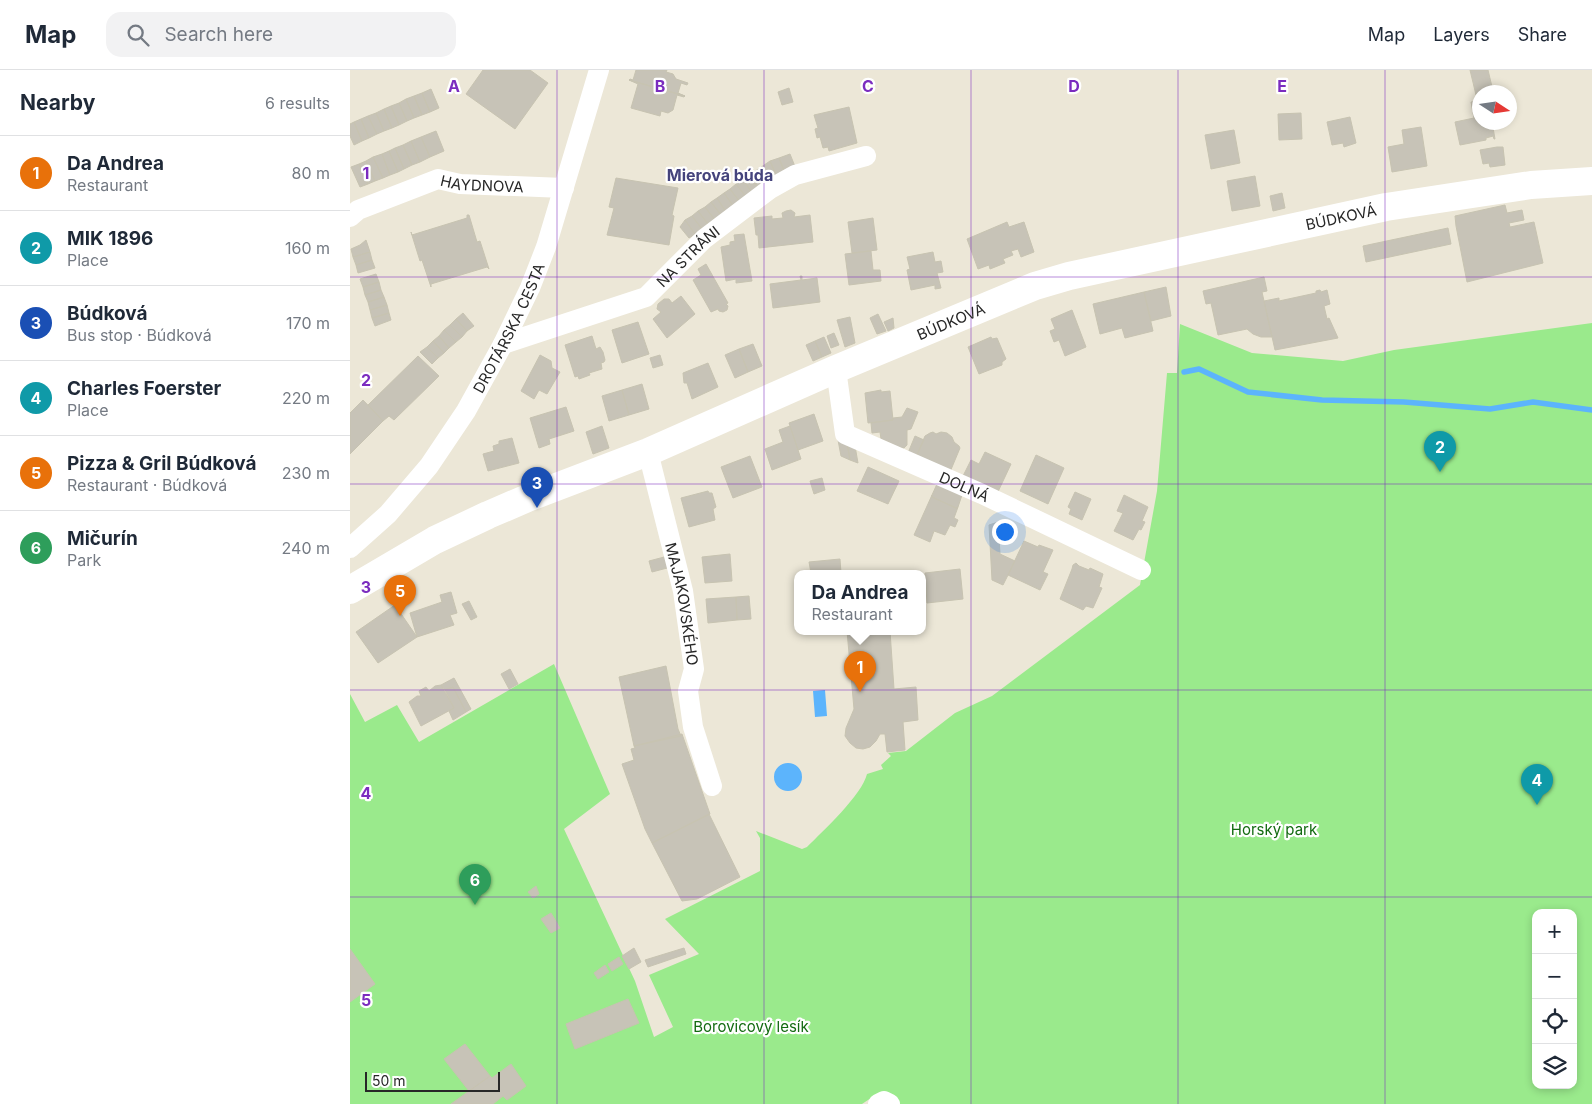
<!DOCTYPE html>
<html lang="en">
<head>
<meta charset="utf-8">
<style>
	body { margin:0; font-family:Inter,sans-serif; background:#f2f2f3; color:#1f2937 }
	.controls { position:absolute; right:15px; bottom:15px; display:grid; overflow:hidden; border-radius:10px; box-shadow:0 2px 8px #0003 }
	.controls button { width:45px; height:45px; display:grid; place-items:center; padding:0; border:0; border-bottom:1px solid #e0e1e3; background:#fff; color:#1f2937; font:25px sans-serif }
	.compass { position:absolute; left:1122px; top:15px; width:45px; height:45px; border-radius:50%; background:#fff; box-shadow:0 2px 8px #0003; rotate:102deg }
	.scale { position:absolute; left:15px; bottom:12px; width:135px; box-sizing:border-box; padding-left:5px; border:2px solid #272727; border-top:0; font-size:14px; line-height:18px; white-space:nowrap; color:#272727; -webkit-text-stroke:4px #fff; paint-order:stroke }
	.you { position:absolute; left:654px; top:461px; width:18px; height:18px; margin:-12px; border:4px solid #fff; border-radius:50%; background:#1a73e8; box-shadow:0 0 0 8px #1a73e833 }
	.badge { display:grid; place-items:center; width:32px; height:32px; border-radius:50%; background:#3131ff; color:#fff; font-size:16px; font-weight:700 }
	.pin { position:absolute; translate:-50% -41px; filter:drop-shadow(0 1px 2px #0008) }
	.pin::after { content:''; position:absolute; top:26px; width:18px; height:15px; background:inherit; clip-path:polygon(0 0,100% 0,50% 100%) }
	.popup { position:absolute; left:444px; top:500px; width:132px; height:65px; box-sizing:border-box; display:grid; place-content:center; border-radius:10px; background:#fff; filter:drop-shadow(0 1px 4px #0005); font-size:16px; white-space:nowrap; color:#747a83 }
	.popup b { font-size:19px; color:#1f2937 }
	.popup::after { content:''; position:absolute; left:50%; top:100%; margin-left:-10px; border:10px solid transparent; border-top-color:#fff }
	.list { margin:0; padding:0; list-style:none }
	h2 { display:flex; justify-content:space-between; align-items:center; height:65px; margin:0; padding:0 20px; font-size:21px }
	h2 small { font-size:16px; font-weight:400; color:#747a83 }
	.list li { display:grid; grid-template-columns:32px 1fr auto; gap:15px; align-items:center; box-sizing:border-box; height:75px; padding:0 20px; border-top:1px solid #e0e1e3 }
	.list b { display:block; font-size:19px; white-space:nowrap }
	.list p { margin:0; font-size:16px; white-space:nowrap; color:#747a83 }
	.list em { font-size:16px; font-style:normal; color:#747a83 }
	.icon { flex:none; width:28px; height:28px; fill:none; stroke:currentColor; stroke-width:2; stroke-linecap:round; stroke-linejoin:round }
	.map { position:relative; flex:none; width:1242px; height:1034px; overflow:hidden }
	header { display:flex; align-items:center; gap:30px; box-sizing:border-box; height:70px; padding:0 25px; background:#fff; border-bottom:1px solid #e0e1e3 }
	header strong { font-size:24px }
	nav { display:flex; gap:28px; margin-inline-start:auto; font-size:18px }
	.search { width:350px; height:45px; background:#f2f2f3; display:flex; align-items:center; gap:12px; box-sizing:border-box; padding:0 18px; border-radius:15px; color:#747a83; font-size:19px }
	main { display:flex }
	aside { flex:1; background:#fff }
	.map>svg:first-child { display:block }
</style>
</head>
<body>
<header>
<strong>Map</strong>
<div class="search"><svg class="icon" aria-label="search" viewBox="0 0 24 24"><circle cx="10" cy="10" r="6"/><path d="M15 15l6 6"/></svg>Search here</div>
<nav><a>Map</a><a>Layers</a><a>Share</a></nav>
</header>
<main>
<aside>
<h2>Nearby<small>6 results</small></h2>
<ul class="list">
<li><span class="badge" style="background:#e8710a">1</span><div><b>Da Andrea</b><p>Restaurant</p></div><em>80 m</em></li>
<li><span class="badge" style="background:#0f9aa8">2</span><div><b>MIK 1896</b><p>Place</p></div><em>160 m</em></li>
<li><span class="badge" style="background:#1a4fb4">3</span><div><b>Búdková</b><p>Bus stop · Búdková</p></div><em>170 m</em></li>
<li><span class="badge" style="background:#0f9aa8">4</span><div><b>Charles Foerster</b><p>Place</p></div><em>220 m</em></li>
<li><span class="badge" style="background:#e8710a">5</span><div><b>Pizza &amp; Gril Búdková</b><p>Restaurant · Búdková</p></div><em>230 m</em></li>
<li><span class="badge" style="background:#2e9e5b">6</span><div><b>Mičurín</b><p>Park</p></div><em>240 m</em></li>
</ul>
</aside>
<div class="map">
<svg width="1242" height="1034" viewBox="0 0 1242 1034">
	<rect width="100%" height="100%" fill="#ece7d7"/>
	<path fill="#9aea8c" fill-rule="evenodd" d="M1242 253V1034H531L524 1026 512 1034H0V624L15 652 47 635 69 672 204 594 260 724 214 759 285 911 304 967 323 957 299 905 349 884 315 849 410 801V768L406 761 452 779 457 777C473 761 512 725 517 704L533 699 531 695 541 686 538 683 556 681 605 643 642 626 790 515 807 421 817 303H827L830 254 902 283 993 291 1044 280ZM1186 843H1223V1015H1186Z"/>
	<path fill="#5cb4fc" d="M475 620 477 646 465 647 463 621Z
		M424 707a14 14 0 1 1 28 0a14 14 0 1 1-28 0Z"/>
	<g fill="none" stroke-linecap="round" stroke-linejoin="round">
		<path stroke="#5cb4fc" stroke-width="5.5" d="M834 302 849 299 898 322 972 330 1054 332 1140 339 1183 332 1242 340"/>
	</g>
	<path fill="#c7c3b7" stroke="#c7c3b1" d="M133 0H180L198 13 165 59 116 24Z
		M286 0H317L316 2 323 4 326 9 338 13 337 15 331 13 328 23 335 26 279 10 280 9 283 10Z
		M1120 0H1138L1143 21 1130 22V24L1126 25Z
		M279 10 335 26 334 27 327 25 323 40 318 43 311 41 310 46 281 38 288 14Z
		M439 18 443 32 432 35 428 22Z
		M81 19 89 38 80 42 72 23Z
		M72 23 80 42 72 45 64 26Z
		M64 26 72 45 64 48 56 29Z
		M56 29 64 48 57 51 49 33Z
		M1130 31V52H1142L1145 69H1144L1143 66 1136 68V70L1110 75 1105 52 1124 48 1121 32Z
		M49 33 57 51 49 55 41 36Z
		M41 36 49 55 42 58 34 39Z
		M499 37 507 73 479 81 478 77 473 78 470 67 467 68 465 59 468 58 464 45Z
		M34 39 42 58 34 61 26 43Z
		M26 43 34 61 27 64 18 46Z
		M951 43 952 69 929 70 928 44Z
		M18 46 27 64 19 68 11 49Z
		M1000 47 1006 73 994 77 993 73 982 75 977 52Z
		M11 49 19 68 12 71 4 52Z
		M4 52 12 71 4 75 0 66V54Z
		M1071 57 1077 96 1042 102 1038 77 1054 74 1052 60Z
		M884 60 890 93 861 99 855 65Z
		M86 61 94 81 80 87 71 67Z
		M71 67 80 87 70 92 61 71Z
		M61 71 70 92 62 95 53 75Z
		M53 75 62 95 54 99 45 78Z
		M1147 77H1153L1155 95 1140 97 1139 93 1133 94 1130 80Z
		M45 78 54 99 48 102 39 81Z
		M39 81 48 102 40 105 32 84Z
		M32 84 40 105 33 108 23 87Z
		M440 84 446 99 435 103 429 88Z
		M23 87 33 108 25 111 16 91Z
		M429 88 435 103 427 107 420 91Z
		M16 91 25 111 18 114 9 94Z
		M420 91 427 107 417 113 407 100Z
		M9 94 18 114 10 117 1 97Z
		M407 100 417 113 409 119 399 105Z
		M399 105 409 119 402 123 393 109Z
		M905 106 910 136 882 141 877 111Z
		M266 108 328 118 322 145 324 146 319 175 257 165 264 138 259 137Z
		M393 109 402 123 397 128 386 114Z
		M386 114 397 128 390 132 380 119Z
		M380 119 390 132 384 137 374 123Z
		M374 123 384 137 376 142 367 128Z
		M932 123 935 138 923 141 920 126Z
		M367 128 376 142 371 145 361 132Z
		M361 132 371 145 365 150 355 137Z
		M1155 135 1157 143 1172 140 1174 150 1159 153 1160 157 1184 152 1193 193 1117 212 1106 156 1105 146Z
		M355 137 365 150 358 154 348 141Z
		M441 140 445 143 444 147 460 145 463 172 409 178 408 165H406L404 148 422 146V149L433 148 432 143 436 141Z
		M348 141 358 154 352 159 342 146Z
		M117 145H119L127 172 130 171 139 199 137 197 81 214V217L72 190 70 191 61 162 62 165 117 148Z
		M342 146 352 159 345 164 335 150Z
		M523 148 527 180 502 183 498 152Z
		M335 150 345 164 339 168 330 157Z
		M657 152 659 157 674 152 684 182 671 187 668 179 661 181 663 185 653 189 655 193 640 199 639 195 628 199 617 169Z
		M1098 158 1101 174 1016 192 1013 176Z
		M394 164 402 211 386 213V209L376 211 371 177 380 175V172L385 171 384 165Z
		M16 170 20 182 3 187 1 179 10 175Z
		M521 181 523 200H530L531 211 499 215 495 184Z
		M20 182 22 190 6 195 3 187Z
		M583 182 585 192 591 191 593 202 587 203 591 218 585 219V215L561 220 557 200 560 199 557 187Z
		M22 190 25 198 8 203 6 195Z
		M356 194 378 233 376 234 378 236 377 240 373 242 369 241 368 239 361 242 343 210 351 205 348 199Z
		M26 204 29 212 13 217 10 209Z
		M450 206H452V210L467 208 470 232 423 238 420 214 451 210Z
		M914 207 917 221 912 222 922 267H911L903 264 897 259 868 265 861 233 856 234 853 221Z
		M29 212 31 220 15 225 13 217Z
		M816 217 821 246 801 251 794 222Z
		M31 220 34 227 18 232 15 225Z
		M970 220 971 222 977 220 980 234 974 236 977 249 979 248 988 268 925 280 914 231 929 228V231L966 223V221Z
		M794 222 803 261 775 268 772 258 750 264 743 234Z
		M331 226 345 244 317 268 303 249 311 242 307 239 308 234 314 229H319L322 233Z
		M34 227 37 235 20 240 18 232Z
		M37 235 39 243 22 248 20 240Z
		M722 240 736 277 715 286 709 270 704 272 700 261 705 259 701 249Z
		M39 243 41 250 25 256 22 248Z
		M113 243 124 256 117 261 106 249Z
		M528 244 536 261 527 264 520 248Z
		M500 247 505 273 495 277 487 250Z
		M543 248 544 258 538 261 534 252Z
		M106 249 117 261 112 267 100 255Z
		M288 252 299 284 272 293 262 260Z
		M100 255 112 267 106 272 94 260Z
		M94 260 106 272 99 278 89 266Z
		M484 263 489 275 481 278 477 266Z
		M89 266 99 278 94 283 83 271Z
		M242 266 246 279 250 277 253 282 255 290 254 292 251 293 252 299 239 303 240 305 229 309 228 306 225 307 215 275Z
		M474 267 481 283 472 287 465 271Z
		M641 267 642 269 647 268 656 289 652 292V295L629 304 618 277Z
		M83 271 94 283 88 288 77 277Z
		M465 271 472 287 463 291 456 275Z
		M403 274 412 296 398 302 389 279Z
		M77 277 88 288 82 294 70 282Z
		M389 279 398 302 385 308 375 285Z
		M190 285 201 291 202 298 210 302 197 324 189 320 184 329 171 321Z
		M310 285 313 295 303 298 300 288Z
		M68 286 89 306 44 350 39 346 33 351 18 335Z
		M358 293 368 317 342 329 337 313H334L333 303Z
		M292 314 299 339 279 345 272 320Z
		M272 320 279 345 259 351 252 326Z
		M531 320V322L540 321 543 350 518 353 515 323Z
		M13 330 33 351 0 384V343Z
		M216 337 224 361 199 369 200 374 189 378 180 348Z
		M557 338 568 342 561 359 557 360V375L554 378H551L531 369 530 362 522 363 521 353 543 350V348L552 347Z
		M464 344 473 371 448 380 439 353Z
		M252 356 259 378 243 384 236 362Z
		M440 356 451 389 422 400 415 379 433 372 429 360Z
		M583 362 586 364 591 362 597 363 602 367 604 372 609 376 610 378 600 402 566 387 575 366 580 363Z
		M565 366 574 370 566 387 558 383Z
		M162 368 169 393 138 401 133 384 144 381 143 376 149 374V371Z
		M488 370 497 373 500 390 491 386Z
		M497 373 505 376 508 393 500 390Z
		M635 382 661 394 646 426 612 408 621 390 629 394Z
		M686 385 714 398 698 434 670 421Z
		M400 386 412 417 383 428 371 397Z
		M518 397 549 411 538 434 507 421Z
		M472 408 475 420 464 424 460 411Z
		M587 414 612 425 608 437 606 438 582 427V425Z
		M358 421 359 423H362L366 437 363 439 365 450 339 457 331 428Z
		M725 422 741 429 732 450 719 444 721 439 718 437Z
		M582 425V427L606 438 608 437 604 448 608 450 605 457 600 455 595 465 584 461 580 472 564 465Z
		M774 425 798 437 792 451 795 452 791 460 789 459 783 470 764 461 773 443 767 441Z
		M648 452 650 484 665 491 653 515 642 510 639 455Z
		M674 471 688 477 689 475 703 480 693 502 698 504 690 520 658 505Z
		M380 484 382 511 355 513 352 487Z
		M318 486 321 497 302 502 299 491Z
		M490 489 491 503H461L459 492Z
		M726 493 729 496 739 500 740 498 753 504 749 517 752 518 743 538 736 536 733 540 710 529 722 499 723 495Z
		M610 499 613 529 577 533 575 503Z
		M101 522 107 543 100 545 104 555 67 567 60 543 92 532 90 525Z
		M399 526 401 549 387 550 386 527Z
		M386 527 387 550 358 553 356 529Z
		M119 531 127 547 121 550 112 534Z
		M45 535 67 567 28 593 6 562Z
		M497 561H524V562L540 561 544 619 566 617 568 650 553 652 555 680 537 682 535 664H530L526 671 520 677 513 679 506 678 500 673 495 666 496 658 504 639Z
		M316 596 328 659 331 666 284 676 269 607Z
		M160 599 168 614 159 619 151 604Z
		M104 608 121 639 116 642 103 617 95 620 91 615Z
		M91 615 104 638 71 656 59 632 67 626H71L69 621 76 617 79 621 85 616Z
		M103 617 116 642 103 650 99 641 104 638 95 620Z
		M332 664 360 744 302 773 295 759 272 694 284 690 281 679 285 678 284 676Z
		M359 744 390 807 347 829 332 831 302 773Z
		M186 816 189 824 183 828 178 822Z
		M201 843 210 858 201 863 191 849Z
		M284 878 291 892 279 899 272 886Z
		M334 878 336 884 298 897 295 890Z
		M0 879 25 914 0 932Z
		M269 887 273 894 262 901 258 894Z
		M255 895 259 902 248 909 244 903Z
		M278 929 289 953 225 979 216 954Z
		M115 974 140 1006 119 1021 94 989Z
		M161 994 176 1016 157 1030 153 1026 143 1034H101L140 1006 142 1008Z"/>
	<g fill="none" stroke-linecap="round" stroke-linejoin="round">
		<g stroke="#fff" stroke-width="20">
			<path id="s1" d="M0 147 8 140 88 109 110 114 214 118"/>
			<path id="s2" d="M153 274 296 227 354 169 420 119 445 105 516 86"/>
			<path id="s3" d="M486 299 495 364 632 424 791 500"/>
			<path id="s4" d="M298 382 333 521 344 599 338 621 343 657 362 716"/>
			<path id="s5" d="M0 478 38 444 79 396 116 341 153 274 180 218 196 177 249 0"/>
			<path d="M528 1034 534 1031 540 1034"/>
		</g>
		<path stroke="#fff" stroke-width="28" id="s6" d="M0 520 85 470 138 445 180 427 298 382 486 299 685 216 719 206 1036 137 1181 115 1242 111"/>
	</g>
	<path fill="none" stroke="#7b2cbf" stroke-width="1" stroke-opacity="0.55" d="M207 0V1034M414 0V1034M621 0V1034M828 0V1034M1035 0V1034M0 207H1242M0 414H1242M0 620H1242M0 827H1242"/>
	<g text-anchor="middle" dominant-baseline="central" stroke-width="4.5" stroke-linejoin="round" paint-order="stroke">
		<g font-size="15" fill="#272727" stroke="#fff">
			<text stroke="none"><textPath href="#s1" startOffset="141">HAYDNOVA</textPath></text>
			<text stroke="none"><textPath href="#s6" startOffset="1064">BÚDKOVÁ</textPath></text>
			<text stroke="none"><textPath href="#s2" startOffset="209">NA STRÁNI</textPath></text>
			<text stroke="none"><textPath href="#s6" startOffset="659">BÚDKOVÁ</textPath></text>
			<text stroke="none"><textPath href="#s5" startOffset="274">DROTÁRSKA CESTA</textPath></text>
			<text stroke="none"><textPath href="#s3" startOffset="196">DOLNÁ</textPath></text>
			<text stroke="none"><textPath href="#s4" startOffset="156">MAJAKOVSKÉHO</textPath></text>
		</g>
		<g font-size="15" fill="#136b11" stroke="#fff">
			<text x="924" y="759">Horský park</text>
			<text x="401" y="956">Borovicový lesík</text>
		</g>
		<g font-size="16" font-weight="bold" fill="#44437c" stroke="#fff">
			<text x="370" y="105">Mierová búda</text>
		</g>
	</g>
	<g font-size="16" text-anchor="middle" font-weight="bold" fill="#7b2cbf" stroke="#fff" stroke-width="4.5" stroke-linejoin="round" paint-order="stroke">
		<text x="104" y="22">A</text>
		<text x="310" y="22">B</text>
		<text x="518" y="22">C</text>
		<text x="724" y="22">D</text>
		<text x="932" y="22">E</text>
		<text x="16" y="109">1</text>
		<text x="16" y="316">2</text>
		<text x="16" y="523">3</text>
		<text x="16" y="729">4</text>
		<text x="16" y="936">5</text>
	</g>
</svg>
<div class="controls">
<button>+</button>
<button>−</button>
<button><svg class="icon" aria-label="locate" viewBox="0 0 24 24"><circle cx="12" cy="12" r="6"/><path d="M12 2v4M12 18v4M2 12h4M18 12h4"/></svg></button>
<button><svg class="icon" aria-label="layers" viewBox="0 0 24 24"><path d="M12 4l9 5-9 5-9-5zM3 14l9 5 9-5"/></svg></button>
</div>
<svg class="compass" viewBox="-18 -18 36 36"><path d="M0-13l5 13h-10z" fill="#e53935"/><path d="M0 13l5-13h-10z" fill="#747a83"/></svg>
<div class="scale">50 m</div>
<div class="you"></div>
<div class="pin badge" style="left:510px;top:622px;background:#e8710a">1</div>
<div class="popup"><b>Da Andrea</b>Restaurant</div>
<div class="pin badge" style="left:1090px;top:402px;background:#0f9aa8">2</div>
<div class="pin badge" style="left:187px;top:438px;background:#1a4fb4">3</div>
<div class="pin badge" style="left:1187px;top:735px;background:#0f9aa8">4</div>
<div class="pin badge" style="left:50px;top:546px;background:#e8710a">5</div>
<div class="pin badge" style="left:125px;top:835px;background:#2e9e5b">6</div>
</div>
</main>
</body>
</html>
